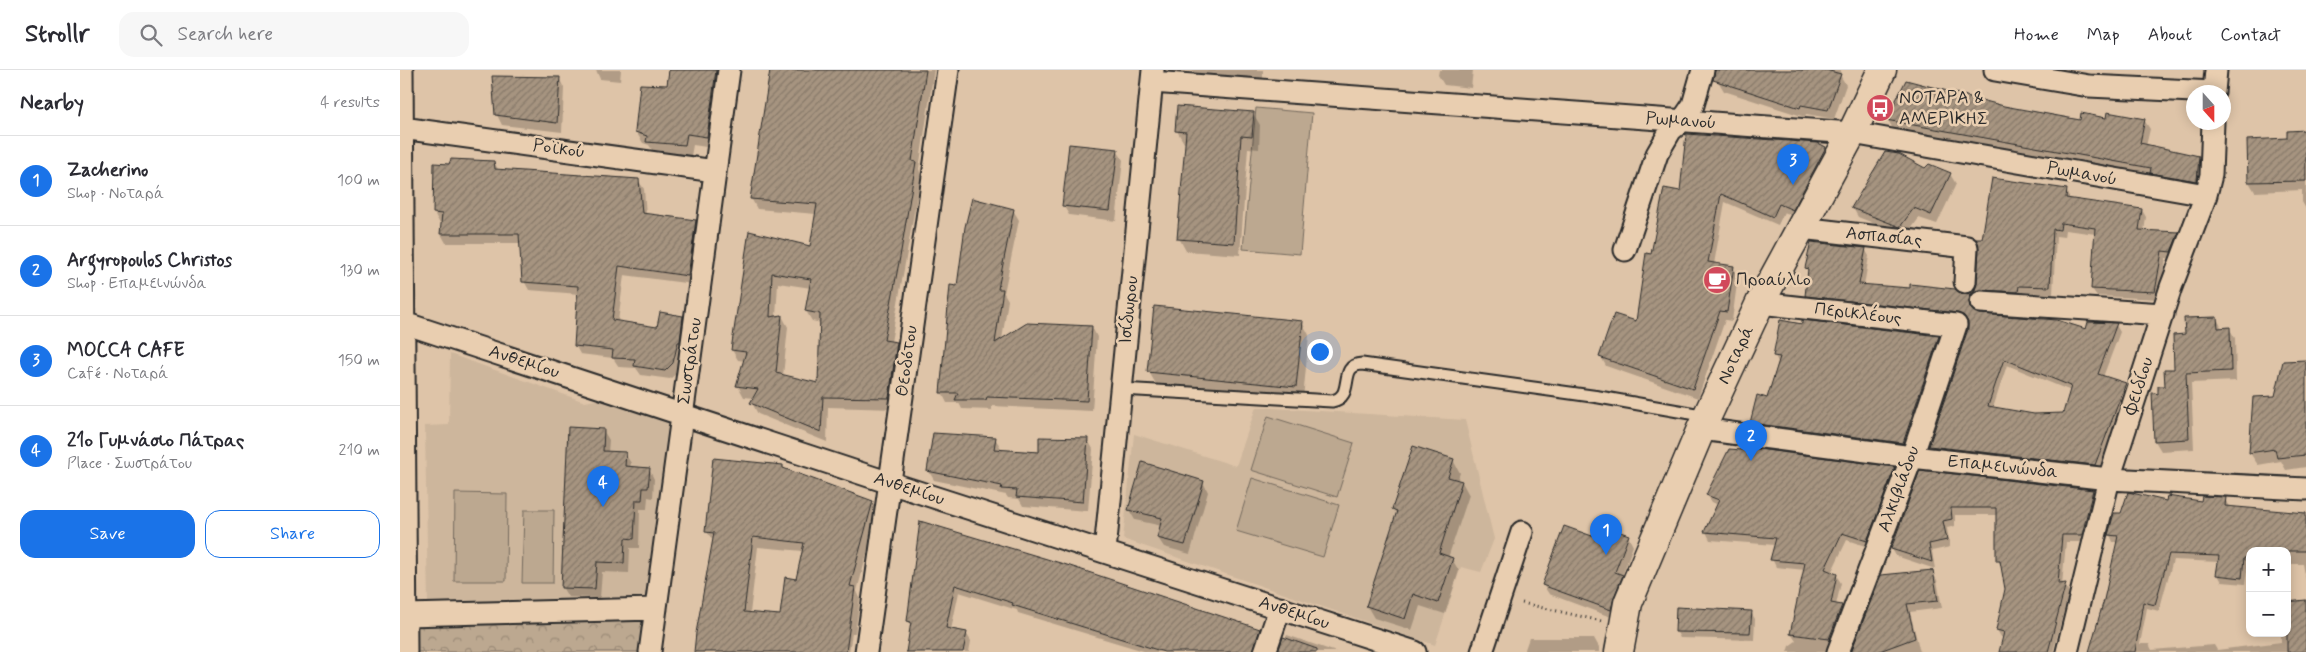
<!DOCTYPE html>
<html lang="en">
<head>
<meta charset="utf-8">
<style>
	body { margin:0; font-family:Mynerve,sans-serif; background:#f7f7f7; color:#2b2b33 }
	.controls { position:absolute; right:15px; bottom:15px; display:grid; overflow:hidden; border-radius:10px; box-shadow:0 2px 12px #0003 }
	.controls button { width:45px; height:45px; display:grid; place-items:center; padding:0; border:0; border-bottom:1px solid #e1e1e2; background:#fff; color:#2b2b33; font:25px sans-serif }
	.compass { position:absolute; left:1786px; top:15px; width:45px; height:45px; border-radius:50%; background:#fff; box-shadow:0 2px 12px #0003; rotate:159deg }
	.you { position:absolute; left:919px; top:281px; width:18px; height:18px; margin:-12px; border:4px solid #fff; border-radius:50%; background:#1a73e8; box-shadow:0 0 0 8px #1a73e833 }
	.badge { display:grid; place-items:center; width:32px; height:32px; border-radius:50%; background:#1a73e8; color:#fff; font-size:16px; font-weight:700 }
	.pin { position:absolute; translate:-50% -41px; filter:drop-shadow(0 1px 2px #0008) }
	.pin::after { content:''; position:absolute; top:26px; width:18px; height:15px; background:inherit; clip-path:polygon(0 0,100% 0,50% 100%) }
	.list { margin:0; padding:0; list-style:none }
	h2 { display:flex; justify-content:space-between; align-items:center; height:65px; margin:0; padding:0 20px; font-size:21px }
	h2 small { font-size:16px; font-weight:400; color:#7c7c81 }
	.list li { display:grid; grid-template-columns:32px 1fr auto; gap:15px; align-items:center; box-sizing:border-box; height:90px; padding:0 20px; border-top:1px solid #e1e1e2 }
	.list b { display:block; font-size:19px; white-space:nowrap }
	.list p { margin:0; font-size:16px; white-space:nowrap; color:#7c7c81 }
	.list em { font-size:16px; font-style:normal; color:#7c7c81 }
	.actions { display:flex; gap:10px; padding:15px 20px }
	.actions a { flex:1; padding:11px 0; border:1px solid #1a73e8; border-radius:15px; text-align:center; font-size:18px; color:#1a73e8 }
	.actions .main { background:#1a73e8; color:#fff }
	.icon { flex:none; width:28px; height:28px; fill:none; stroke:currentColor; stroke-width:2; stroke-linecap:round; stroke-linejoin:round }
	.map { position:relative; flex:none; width:1906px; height:582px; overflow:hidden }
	header { display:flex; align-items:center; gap:30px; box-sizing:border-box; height:70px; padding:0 25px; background:#fff; border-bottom:1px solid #e1e1e2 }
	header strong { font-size:24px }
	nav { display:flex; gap:28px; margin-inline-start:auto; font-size:18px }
	.search { width:350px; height:45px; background:#f7f7f7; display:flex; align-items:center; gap:12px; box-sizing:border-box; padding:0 18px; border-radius:15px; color:#7c7c81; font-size:19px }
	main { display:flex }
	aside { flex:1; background:#fff }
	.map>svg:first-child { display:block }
</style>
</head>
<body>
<header>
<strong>Strollr</strong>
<div class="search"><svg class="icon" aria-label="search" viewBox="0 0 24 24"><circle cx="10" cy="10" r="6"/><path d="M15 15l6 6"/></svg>Search here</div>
<nav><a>Home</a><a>Map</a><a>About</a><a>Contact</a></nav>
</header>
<main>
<aside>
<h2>Nearby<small>4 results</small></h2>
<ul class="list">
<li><span class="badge">1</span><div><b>Zacherino</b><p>Shop · Νοταρά</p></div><em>100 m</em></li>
<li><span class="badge">2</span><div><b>Argyropoulos Christos</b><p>Shop · Επαμεινώνδα</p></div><em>130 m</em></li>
<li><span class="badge">3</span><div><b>MOCCA CAFE</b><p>Café · Νοταρά</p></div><em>150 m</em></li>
<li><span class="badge">4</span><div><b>21ο Γυμνάσιο Πάτρας</b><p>Place · Σωστράτου</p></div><em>210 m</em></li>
</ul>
<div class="actions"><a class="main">Save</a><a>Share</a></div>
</aside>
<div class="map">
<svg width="1906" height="582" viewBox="0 0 1906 582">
	<defs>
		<pattern id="forest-crowns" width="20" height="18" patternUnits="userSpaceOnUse" patternTransform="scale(1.25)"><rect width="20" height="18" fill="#bca890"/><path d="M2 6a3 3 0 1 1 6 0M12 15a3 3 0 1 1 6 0" fill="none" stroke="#998976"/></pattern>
		<pattern id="building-hatch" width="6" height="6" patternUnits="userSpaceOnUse" patternTransform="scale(1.25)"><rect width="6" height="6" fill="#a69480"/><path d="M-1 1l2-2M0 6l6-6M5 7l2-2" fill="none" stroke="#877969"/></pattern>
	</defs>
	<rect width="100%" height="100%" fill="#dec4a8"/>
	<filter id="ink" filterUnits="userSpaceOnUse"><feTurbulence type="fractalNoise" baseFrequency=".02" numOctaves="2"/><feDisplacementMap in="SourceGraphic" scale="10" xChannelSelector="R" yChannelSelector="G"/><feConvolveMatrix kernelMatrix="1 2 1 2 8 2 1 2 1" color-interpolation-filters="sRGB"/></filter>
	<g filter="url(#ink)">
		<path fill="#cdb69c" d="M50 284 185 332 196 330 273 354 256 539 28 537 25 356 49 355Z
			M856 337 1065 350 1094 469 1081 502 1061 497 1035 575 723 469 734 364 836 396Z"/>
		<path fill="url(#forest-crowns)" stroke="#746a5e" d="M256 539 250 582H6V545Z"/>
		<path fill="#bca890" stroke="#746a5e" d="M856 38 912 43 900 184 843 179Z
			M868 346 954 373 937 427 851 400Z
			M852 408 939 435 923 487 836 461Z
			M55 423 107 424 106 511H54Z
			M124 440H154L153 513H122Z"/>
		<path fill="#0003" fill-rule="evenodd" d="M196 0H221L220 11 200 9Z
			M270 0H331L313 78 293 75 291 86 254 83 249 75 243 73 236 62 268 16Z
			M372 0H534L519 99 521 104 491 272 496 273 502 284 495 339 428 337 427 372 358 344 352 333 354 328 344 327 338 316 345 291 338 290 332 280 350 163 411 177 416 144 357 139 351 128ZM378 213 411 218 406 241 412 251 421 253 419 314 383 306 388 257 382 246 376 247Z
			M792 0H863V10L796 7Z
			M1039 0H1073L1071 18 1044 15 1038 5Z
			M1322 0H1441L1440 5 1446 15 1434 49 1406 44 1405 47 1324 21 1318 11Z
			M159 8 164 18 162 62 102 55 97 45Z
			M1603 37 1681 52 1707 49 1744 50 1750 59 1746 76 1798 87 1804 97 1802 119 1493 59 1488 50Z
			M853 43 860 55 859 79 848 78 840 185 786 181 779 168 786 73H784L777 61Z
			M1906 61V139L1902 132V120L1855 122 1849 112 1889 70Z
			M1425 78 1430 87 1398 148 1384 142 1378 155 1325 132 1314 194 1333 197 1338 206 1332 251 1325 250 1298 328 1206 296 1201 287 1237 253 1252 185 1281 123Z
			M717 80 723 90 716 151 669 145 663 135Z
			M94 92 99 101 238 110 244 119 246 145 295 151 300 160 293 214 224 205 218 252 258 259 282 247 287 257 278 302 270 309 241 305 236 298 219 297 213 288 180 284 175 275 179 224 129 220 124 211 121 173H46L41 164 42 152H39L34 143Z
			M1526 100 1550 104 1556 114 1537 154 1519 148 1506 166 1458 147 1453 138Z
			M1666 120 1670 130 1742 140 1746 147 1744 162 1778 163 1782 170 1775 189 1766 188 1759 229 1697 226 1692 219 1696 164 1665 160 1664 167 1656 166 1653 224 1623 222 1622 228H1579L1572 238 1580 246 1686 260 1716 255 1720 262 1703 307 1725 314 1729 321 1698 401 1534 383 1530 376 1569 259V252L1562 249 1411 232 1407 225 1409 203 1406 198 1465 179 1469 186 1464 216 1565 226 1576 221 1579 213 1583 170ZM1607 295 1671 321 1664 345H1633L1593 338Z
			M613 140 619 150 604 223 608 230 602 270 692 257 697 267 692 341 592 336V340L562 339 559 333H547L542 323 551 217H558Z
			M1817 248 1822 259 1829 258 1835 268 1836 311 1791 313 1794 379 1761 381 1755 371 1760 326 1776 300 1786 265Z
			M902 252 909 265 903 329 756 314 749 302Z
			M1538 267 1542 273 1507 379 1355 359 1351 353 1367 329 1378 292 1375 286Z
			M1906 291V397L1886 400 1881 391 1858 395 1850 383 1854 328H1876Z
			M203 360 209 370 208 383 225 384 231 393 230 398 249 399 254 409 253 428 248 427 247 439H240L239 478H230L229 503 202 502 200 528 168 527 162 517Z
			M595 368 601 378 600 381 640 384 688 370 693 379 688 441 623 436 619 429 608 428 606 425 534 410 528 400Z
			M1053 390 1060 403 1057 411 1062 412 1069 425 1048 488 1052 489 1059 501 1045 544 1020 536 1012 560 974 548 967 536 997 445 993 439Z
			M743 393 803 412 808 422 790 484 764 477 758 468 762 456 735 450 729 440Z
			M382 396 384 400 472 432 478 442 457 521 460 528 455 563H452L449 582H295L314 472 307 462ZM358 477 403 481 397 510 381 547 350 543Z
			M1494 398 1498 406 1471 478 1447 470 1431 503 1436 505 1441 513 1436 535 1442 536 1446 544 1433 582H1387L1389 576 1396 571 1391 564 1405 500 1376 497 1372 489 1375 475 1310 470 1306 462 1318 435 1312 432 1307 425Z
			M1521 402 1692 421 1696 428 1686 472H1666L1662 515H1665L1669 522 1653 582H1601L1604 568 1601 567 1597 560 1607 519 1602 498 1598 490 1597 445H1555V456L1547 458 1550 477 1532 481 1535 499 1496 486 1492 479Z
			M1825 429 1829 437 1906 444V510L1903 494H1887V481H1850V494H1848L1845 514 1822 512 1818 505 1819 492 1773 490 1759 541 1747 538 1740 574H1749L1752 580 1814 575 1817 580 1881 572V563H1887L1906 531V582H1690L1718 472H1713L1710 465 1715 445 1767 433 1802 432Z
			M521 453 859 560 863 568 860 582H747L618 543 617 540 559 522 551 560 566 563 571 571 569 582H508L511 557 508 550Z
			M1228 466 1233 476 1222 506 1228 516 1216 549 1149 524 1143 515Z
			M1532 502 1537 510 1542 538 1510 542 1520 582H1453Z
			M1351 542 1355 549 1354 570 1280 568 1276 561Z
			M887 565 936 582H879Z
			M1129 568H1194L1199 577V582H1124Z"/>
		<path fill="url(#building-hatch)" stroke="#2b2b2b" fill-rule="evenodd" d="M269 0H316L307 67 287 64 285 75 246 72 247 66 235 62 240 14 267 15Z
			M370 0H526L512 91 516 92 500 187 484 270 497 272 489 328 423 327 421 362 350 333 358 319 336 316 346 282 331 280 349 161 410 176 417 134 350 129ZM372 203 411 209 405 241 420 244 418 313 376 303 382 245 370 247Z
			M1315 0H1426L1441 4 1428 40 1401 35 1400 38 1313 10Z
			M92 6 160 7 157 53 95 45Z
			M1506 10 1604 36 1680 50 1681 43 1706 48 1707 42 1745 49 1740 73 1799 86 1797 111 1750 103 1751 98 1486 50Z
			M777 36 854 42 852 67 841 66 834 173 777 169 786 62 775 61Z
			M1906 60V111L1848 112 1847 70 1887 68V61Z
			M1286 64 1418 73 1426 77 1393 140 1379 134 1373 147 1321 124 1308 192 1334 196 1327 242 1320 241 1293 319 1199 287 1214 244 1236 251 1246 183 1251 184 1264 118 1280 121Z
			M669 74 718 79 710 141 662 136Z
			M1485 82 1499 84 1525 98 1529 94 1551 103 1531 145 1514 138 1500 157 1451 138Z
			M51 89 94 91 95 99 239 109 242 143 296 150 288 206 219 196 212 250 257 257 260 242 283 246 280 272H278L273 293 265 301 234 296 235 289 212 288 213 280 174 276 178 216 122 212 119 164H40L42 144 33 143 34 93 49 94Z
			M1592 108 1667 119 1666 128 1742 139 1739 160 1779 162 1771 182 1762 181 1755 222 1691 219 1695 158 1661 153 1660 160 1653 159 1650 217 1619 216 1618 222 1581 220 1575 221 1570 225 1569 232 1570 238 1580 244 1657 250 1686 259 1688 252 1717 253 1698 304 1726 313 1695 395 1529 376 1568 259V252L1564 246 1557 243 1405 226 1408 199 1405 198 1411 172 1466 178 1459 214 1510 218V214L1555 219 1564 224 1571 223 1575 220 1577 213 1579 178 1576 169H1582ZM1604 289 1671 316 1663 343 1634 344 1588 336Z
			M572 128 614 139 598 219H603L595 273 627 253 692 256 687 331 587 327 586 330H555L558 323H540L550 215 557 216 565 157Z
			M754 236 903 251 896 317 747 302Z
			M1817 247 1818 258 1830 257 1831 301 1786 303 1789 369 1754 371 1752 322 1758 324V316H1765L1764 299H1774L1773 265 1785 264 1784 248Z
			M1380 250 1402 254V250L1539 266 1503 373 1350 353 1357 325 1367 328 1380 287 1373 286Z
			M1906 290V385L1877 388 1875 379 1849 383 1853 327 1875 326 1883 291Z
			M168 357 204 359 203 381 226 382 225 396 250 398 248 418H243L242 430H236L234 469 225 468 224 493 197 492 195 519 161 518Z
			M533 363 596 367 594 379 639 382V367L688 368 683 432 616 427 617 420 601 419 602 416 527 401Z
			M1013 376 1054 389 1048 407 1062 411 1039 483 1053 488 1038 533 1013 524 1005 549 966 536 997 441 992 439Z
			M1343 377 1495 397 1467 471 1442 463 1425 499 1437 504 1431 533 1442 535 1429 569 1390 564 1405 493 1370 490 1376 468 1304 462 1319 430 1306 425 1329 379 1342 380Z
			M313 388 383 395V398L473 431 450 516 455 517 446 582H294L296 563 314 463 305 462ZM353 467 404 473 396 509 385 507 380 545 344 542Z
			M742 392 804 411 785 475 757 468 762 448 728 440Z
			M1520 400 1693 420 1682 465H1662L1658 514 1666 513 1648 582H1599L1604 562 1596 560 1605 519 1600 491H1596V438H1551L1552 449 1543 451 1547 470 1529 474 1532 492 1491 479Z
			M1728 422 1766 431 1767 426 1801 431 1802 426 1826 427 1825 436 1906 443V481H1850V488H1844L1842 508 1816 505 1819 486 1769 484 1755 535 1743 532 1735 582H1689L1704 530 1718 466 1708 465 1714 443H1721Z
			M520 451 667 495 860 559 853 582H764L612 535 613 533 555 515 546 558 567 562 563 582H506L511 552 507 551Z
			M1197 454 1229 465 1215 502 1223 505 1214 527 1211 540 1142 515 1164 456 1192 466Z
			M1533 500 1538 531 1507 534 1515 568 1477 582H1451L1481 505Z
			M1906 530V582H1887V532Z
			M1276 537 1352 541 1350 563 1275 562Z
			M883 567 917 579V582H878Z"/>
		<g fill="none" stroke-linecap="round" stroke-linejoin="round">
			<g stroke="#2b2b2b" stroke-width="15">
				<path id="lane" d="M721 319 932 331C956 327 937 295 962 294L1199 327 1307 346"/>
			</g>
			<g stroke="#2b2b2b" stroke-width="25">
				<path id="street" d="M2 0 6 582
					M1595 0 1689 16 1814 22
					M752 12 1452 63 1806 125
					M1814 22 1816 0
					M2 58 315 101
					M1401 158 1567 177 1565 212
					M1225 180 1257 84 1271 60 1282 51 1293 35 1303 0
					M1581 232 1763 244
					M1360 233 1556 255 1512 387 1438 582
					M4 253 490 413 1015 582
					M1301 359 1512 387 1709 409 1906 419
					M705 481 753 0
					M6 545 256 539
					M250 582 329 0
					M466 582 548 0
					M865 582 880 538
					M1082 582 1122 462
					M1667 582 1709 409 1771 217 1806 125 1811 105 1813 52"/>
			</g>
			<g stroke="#2b2b2b" stroke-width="31">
				<path id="secondary" d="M1219 582 1228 533 1301 359 1360 233 1452 63 1482 0"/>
			</g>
			<path stroke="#2b2b2b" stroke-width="3" stroke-dasharray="1 4" stroke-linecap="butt" d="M1122 533 1201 551"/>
			<use href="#lane" stroke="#e9ceb0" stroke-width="11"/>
			<use href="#street" stroke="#e9ceb0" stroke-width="21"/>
			<use href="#secondary" stroke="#e9ceb0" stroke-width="28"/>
		</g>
	</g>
	<defs>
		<g id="bus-disc" transform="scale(1.4375)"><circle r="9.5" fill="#d1495b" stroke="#e9ceb0"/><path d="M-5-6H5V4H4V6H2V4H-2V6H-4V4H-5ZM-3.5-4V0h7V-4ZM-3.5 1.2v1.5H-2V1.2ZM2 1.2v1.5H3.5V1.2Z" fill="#fff"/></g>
		<g id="cafe-disc" transform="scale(1.4375)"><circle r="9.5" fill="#d1495b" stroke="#e9ceb0"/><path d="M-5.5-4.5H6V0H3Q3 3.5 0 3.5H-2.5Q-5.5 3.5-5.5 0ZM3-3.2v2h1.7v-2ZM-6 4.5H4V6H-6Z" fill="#fff"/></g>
	</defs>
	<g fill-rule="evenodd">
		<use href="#bus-disc" x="1480" y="38"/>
		<use href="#cafe-disc" x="1317" y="210"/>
	</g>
	<g text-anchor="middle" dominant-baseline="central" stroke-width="5" stroke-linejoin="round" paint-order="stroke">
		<g font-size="18" fill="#2b2b2b" stroke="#e9ceb0" text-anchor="start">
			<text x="1499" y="28">ΝΟΤΑΡΑ &amp;<tspan x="1499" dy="21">ΑΜΕΡΙΚΗΣ</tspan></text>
			<text x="1336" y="210">Προαύλιο</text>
		</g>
		<g font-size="18" fill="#2b2b2b" stroke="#e9ceb0">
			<text transform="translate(1281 51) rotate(4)">Ρωμανού</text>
			<text transform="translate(159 79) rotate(8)">Ροϊκού</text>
			<text transform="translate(1682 104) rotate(10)">Ρωμανού</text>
			<text transform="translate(1484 167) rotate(6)">Ασπασίας</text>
			<text transform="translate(729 240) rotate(-84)">Ισίδωρου</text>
			<text transform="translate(1458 244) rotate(7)">Περικλέους</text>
			<text transform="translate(1336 285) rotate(-65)">Νοταρά</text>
			<text transform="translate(290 291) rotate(-82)">Σωστράτου</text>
			<text transform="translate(507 291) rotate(-82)">Θεοδότου</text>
			<text transform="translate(124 292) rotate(18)">Ανθεμίου</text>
			<text transform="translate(1739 316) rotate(-72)">Φειδίου</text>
			<text transform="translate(1603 397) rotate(6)">Επαμεινώνδα</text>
			<text transform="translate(509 419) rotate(18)">Ανθεμίου</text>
			<text transform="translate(1499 419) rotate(-70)">Αλκιβιάδου</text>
			<text transform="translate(894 543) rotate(18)">Ανθεμίου</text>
		</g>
	</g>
</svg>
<div class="controls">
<button>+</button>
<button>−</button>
</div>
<svg class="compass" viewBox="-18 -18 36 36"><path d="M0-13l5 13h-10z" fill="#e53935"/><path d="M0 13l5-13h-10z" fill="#7c7c81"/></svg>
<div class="you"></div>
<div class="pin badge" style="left:1206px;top:485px">1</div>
<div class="pin badge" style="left:1351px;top:391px">2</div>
<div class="pin badge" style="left:1393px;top:115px">3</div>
<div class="pin badge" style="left:203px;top:437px">4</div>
</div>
</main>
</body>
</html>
